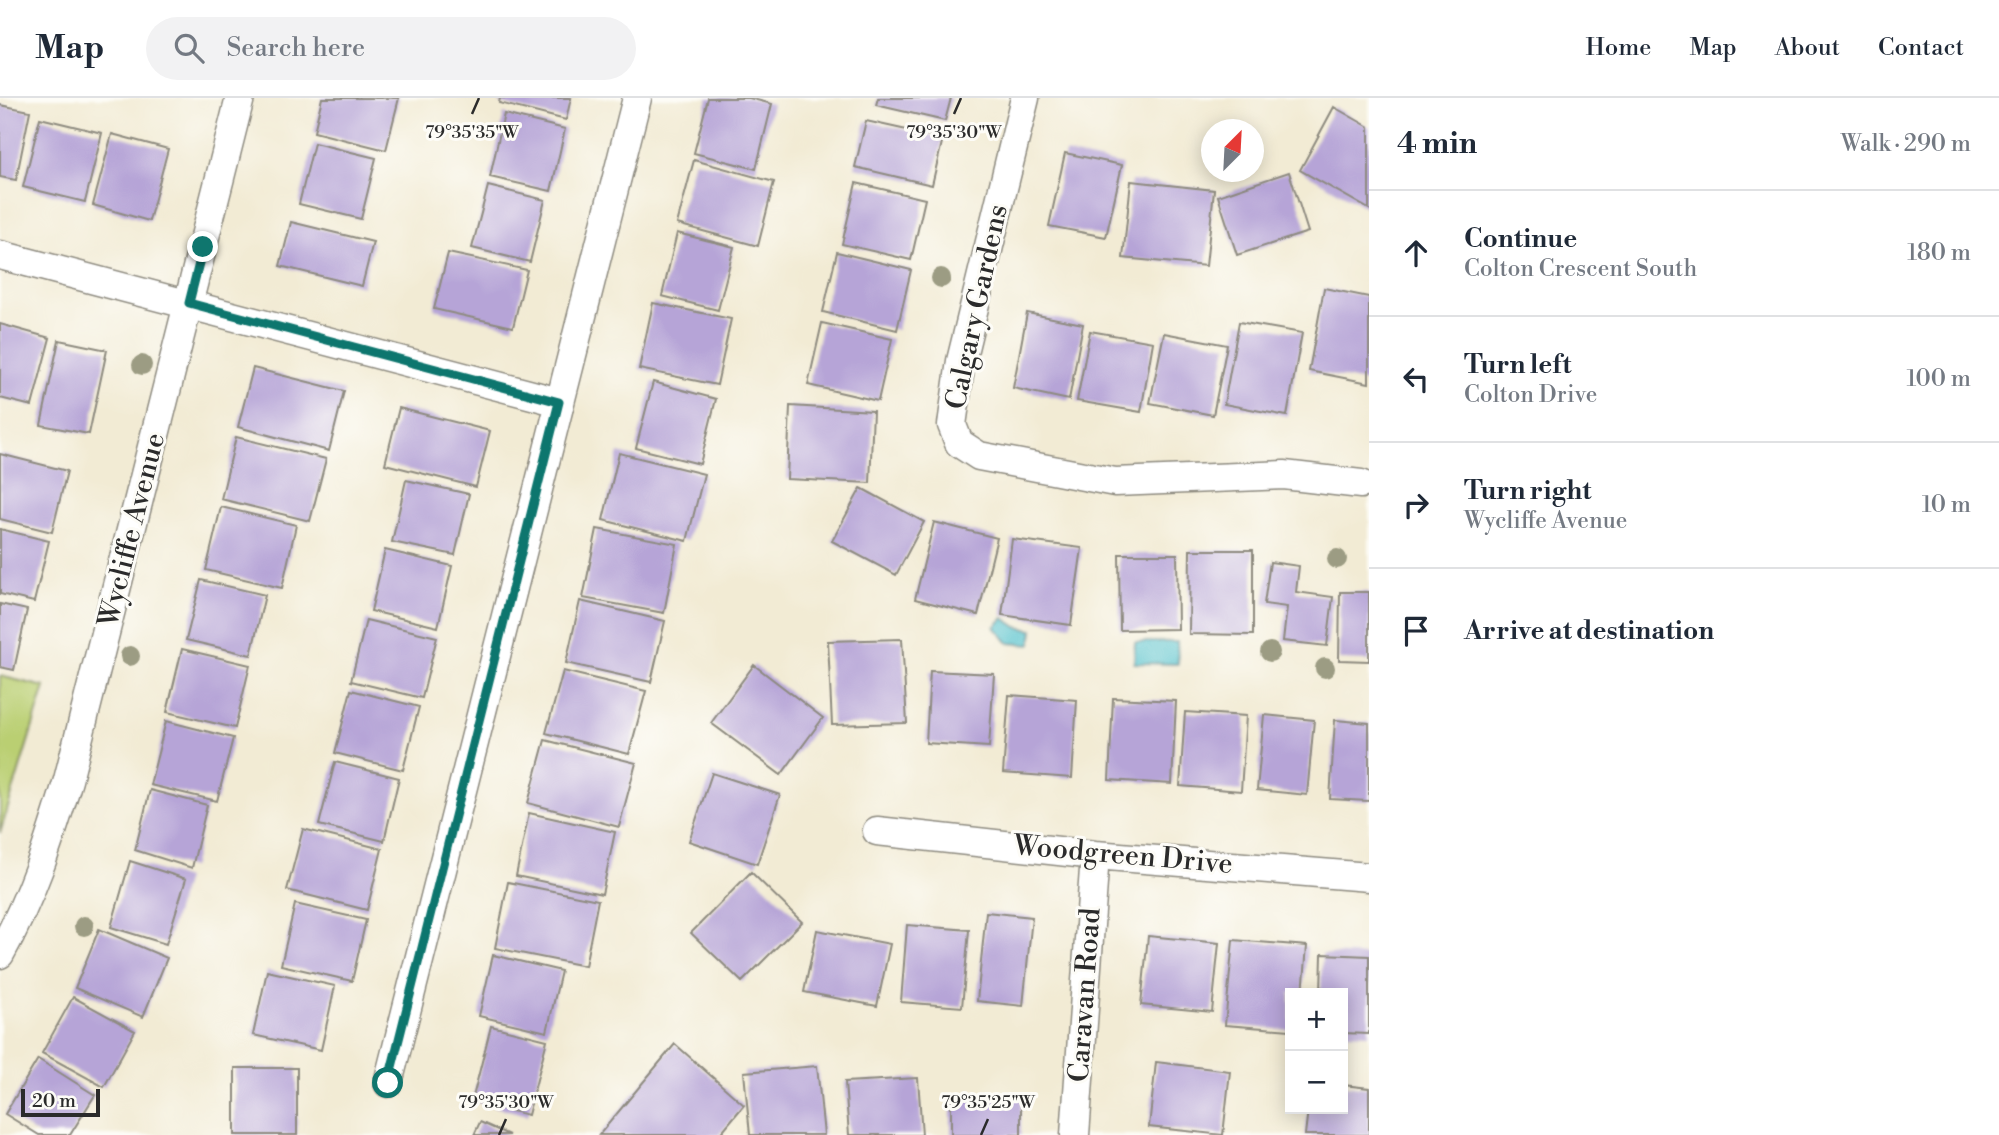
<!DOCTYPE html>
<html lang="en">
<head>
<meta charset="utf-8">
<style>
	body { margin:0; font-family:"Libre Bodoni",serif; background:#f2f2f3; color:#1f2937 }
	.controls { position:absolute; right:21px; bottom:21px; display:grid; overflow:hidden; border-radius:0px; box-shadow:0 4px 18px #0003 }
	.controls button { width:63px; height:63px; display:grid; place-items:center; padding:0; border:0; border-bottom:2px solid #e0e1e3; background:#fff; color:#1f2937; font:35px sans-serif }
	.compass { position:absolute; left:1201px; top:21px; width:63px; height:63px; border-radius:50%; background:#fff; box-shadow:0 4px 18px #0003; rotate:24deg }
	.scale { position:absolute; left:21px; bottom:18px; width:79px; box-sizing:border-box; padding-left:7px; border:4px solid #2b2b2b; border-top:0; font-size:19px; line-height:24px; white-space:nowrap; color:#2b2b2b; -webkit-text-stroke:5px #fdfcf7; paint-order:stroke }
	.stop { position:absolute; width:21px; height:21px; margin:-16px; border:5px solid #0f766e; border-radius:50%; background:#fff }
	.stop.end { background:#0f766e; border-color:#fff; box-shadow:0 2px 7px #0008 }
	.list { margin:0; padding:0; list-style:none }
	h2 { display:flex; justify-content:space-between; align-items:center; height:91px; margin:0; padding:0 28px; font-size:30px }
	h2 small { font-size:23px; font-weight:400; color:#747a83 }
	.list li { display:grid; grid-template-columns:46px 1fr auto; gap:21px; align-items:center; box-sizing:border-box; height:126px; padding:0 28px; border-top:2px solid #e0e1e3 }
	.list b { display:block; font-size:26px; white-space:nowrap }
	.list p { margin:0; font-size:23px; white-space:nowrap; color:#747a83 }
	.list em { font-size:23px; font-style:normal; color:#747a83 }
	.icon { flex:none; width:38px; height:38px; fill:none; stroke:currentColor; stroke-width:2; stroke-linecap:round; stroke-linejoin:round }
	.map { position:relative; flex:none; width:1369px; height:1037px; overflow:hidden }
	header { display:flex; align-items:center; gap:42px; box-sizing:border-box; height:98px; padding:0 35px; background:#fff; border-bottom:2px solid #e0e1e3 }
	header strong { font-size:33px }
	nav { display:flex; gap:38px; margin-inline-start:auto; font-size:24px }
	.search { width:490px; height:63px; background:#f2f2f3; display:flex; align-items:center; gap:18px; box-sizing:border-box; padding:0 24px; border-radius:38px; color:#747a83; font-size:26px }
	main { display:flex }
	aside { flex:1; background:#fff }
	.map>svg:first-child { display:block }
</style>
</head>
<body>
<header>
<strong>Map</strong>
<div class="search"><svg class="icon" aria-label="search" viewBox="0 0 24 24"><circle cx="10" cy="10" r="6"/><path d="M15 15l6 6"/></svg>Search here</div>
<nav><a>Home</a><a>Map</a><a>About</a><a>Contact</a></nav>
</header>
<main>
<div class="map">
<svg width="1369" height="1037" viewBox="0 0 1369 1037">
	<rect width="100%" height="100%" fill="#fdfcf7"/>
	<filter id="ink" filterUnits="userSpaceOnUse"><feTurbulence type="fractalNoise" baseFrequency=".0143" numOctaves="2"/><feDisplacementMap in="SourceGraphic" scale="14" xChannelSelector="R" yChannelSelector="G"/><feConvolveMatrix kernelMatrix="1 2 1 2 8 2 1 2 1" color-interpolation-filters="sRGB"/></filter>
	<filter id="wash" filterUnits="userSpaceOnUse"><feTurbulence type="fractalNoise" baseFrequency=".00686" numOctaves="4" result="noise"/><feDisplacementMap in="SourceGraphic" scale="28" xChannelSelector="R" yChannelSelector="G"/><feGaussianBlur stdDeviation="1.57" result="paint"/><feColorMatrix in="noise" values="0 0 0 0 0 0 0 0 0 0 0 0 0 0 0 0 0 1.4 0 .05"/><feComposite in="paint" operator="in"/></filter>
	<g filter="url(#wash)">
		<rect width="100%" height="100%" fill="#f2ebd4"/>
		<path fill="#bacf72" stroke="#727d4e" stroke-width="2" d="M0 578 45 589 0 735Z"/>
		<path fill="#55c2cd" stroke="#40767c" stroke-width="2" d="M1004 520 1017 529 1033 532 1031 547 1009 545 995 529Z
			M1135 544H1177L1178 566 1134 565Z"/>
		<g id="blocks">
			<path fill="#b6a4d7" d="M322 0H399L386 52 314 34Z
				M500 0H571L566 22 499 5Z
				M708 0H749L772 6 756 71 694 55Z
				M878 0H951L945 23 876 7Z
				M0 7 30 13 16 82 0 79Z
				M1334 9 1369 29V111L1300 72Z
				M504 16 565 31 551 93 490 79Z
				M40 20 102 35 85 104 23 89Z
				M866 23 943 40 932 87 855 69Z
				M112 36 168 51 149 123 93 107Z
				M314 45 376 60 361 121 299 106Z
				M1065 55 1122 67 1106 139 1049 128Z
				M694 62 774 84 758 148 677 126Z
				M1289 74 1308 134 1237 157 1218 98Z
				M1131 83 1214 92 1206 168 1123 160Z
				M856 85 925 101 911 162 842 146Z
				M488 88 545 102 530 164 472 150Z
				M291 124 373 144 362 188 280 168Z
				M677 135 734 149 718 212 662 198Z
				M837 154 911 172 897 232 823 214Z
				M448 155 527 172 513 229 434 211Z
				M1324 190 1369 199V285L1309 273Z
				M653 205 731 221 717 287 639 271Z
				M1027 215 1083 226 1069 302 1013 290Z
				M1239 224 1302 235 1287 318 1224 306Z
				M822 225 892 241 878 303 808 287Z
				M0 226 50 240 32 308 0 300Z
				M1090 233 1153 244 1141 314 1077 303Z
				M1164 235 1227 247 1213 317 1150 305Z
				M59 242 107 252 89 336 41 327Z
				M253 270 344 293 329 353 238 329Z
				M653 284 716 301 700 366 636 350Z
				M790 308 873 313 870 385 787 381Z
				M399 310 490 333 476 389 385 366Z
				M236 339 326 361 310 423 221 401Z
				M619 355 704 376 687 443 603 422Z
				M0 356 67 373 52 434 0 421Z
				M406 382 469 396 455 457 392 444Z
				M861 390 924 424 896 477 832 443Z
				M221 409 296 427 282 490 206 472Z
				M934 424 997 440 978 517 915 501Z
				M0 431 49 443 34 504 0 496Z
				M597 431 677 446 664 515 583 500Z
				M1012 441 1082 450 1071 527 1002 517Z
				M385 452 452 468 438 529 371 513Z
				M1190 452H1253V537L1189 536Z
				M1119 456H1177L1178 531 1120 532Z
				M1270 464 1299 468 1296 494 1333 499 1327 548 1283 543 1287 509 1264 506Z
				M201 482 265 497 251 557 186 542Z
				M1340 494H1369V563L1339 562Z
				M580 503 665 523 651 584 566 565Z
				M0 506 27 512 14 572 0 569Z
				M366 522 437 539 422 600 351 583Z
				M902 541 907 625 832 627 828 543Z
				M182 551 250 567 235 630 167 614Z
				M754 567 823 620 781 677 711 625Z
				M563 573 646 593 629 656 546 635Z
				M930 573 994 576 989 649 926 645Z
				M351 592 419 609 403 672 335 655Z
				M1009 597 1077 602 1072 680 1003 675Z
				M1113 600 1176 603 1172 686 1109 682Z
				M1185 614 1246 618 1241 693 1180 688Z
				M1264 617 1314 622 1307 697 1257 692Z
				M1335 622 1369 625V703L1330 701Z
				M166 623 233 640 217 703 150 687Z
				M545 642 636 665 619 729 528 705Z
				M335 664 399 680 384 743 319 727Z
				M712 675 780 697 757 766 689 743Z
				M150 692 207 707 192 770 135 752Z
				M529 715 615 734 602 796 516 778Z
				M303 731 382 751 367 812 287 792Z
				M130 763 186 781 166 846 111 829Z
				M751 774 802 824 742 884 691 835Z
				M508 784 598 802 585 868 495 850Z
				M295 806 366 822 352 883 281 867Z
				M986 814 1032 819 1023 908 977 903Z
				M907 827 969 832 962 909 901 904Z
				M99 831 167 860 143 919 75 890Z
				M817 832 890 846 877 908 804 894Z
				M1148 838 1219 845 1212 914 1141 907Z
				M1233 842 1307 848 1303 895H1290V932L1225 927Z
				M1322 856 1369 858V936L1343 935V895H1321Z
				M493 857 561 873 547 934 479 918Z
				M267 873 335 888 321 952 253 937Z
				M73 899 135 933 104 989 42 955Z
				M491 928 547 942 528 1017 472 1003Z
				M675 946 744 1007 719 1037H599Z
				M38 961 95 997 70 1037H39L5 1016Z
				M1156 964 1230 973 1223 1037 1149 1029Z
				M817 968 824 1037H750L744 974Z
				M235 970H297V1037H235Z
				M918 980 922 1037H849L845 984Z
				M1343 987 1369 990V1037H1305L1308 1011H1343Z
				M951 1000 1021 1001V1037H951Z
				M480 1024 509 1037H474Z"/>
		</g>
	</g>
	<g filter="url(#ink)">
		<use href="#blocks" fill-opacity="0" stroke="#8e8b80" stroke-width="2"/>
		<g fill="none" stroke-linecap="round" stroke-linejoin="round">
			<g stroke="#8e8b80" stroke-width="31">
				<path id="street" d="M1025 0 961 263 952 327 959 345 979 358 1115 384 1284 377 1361 386
					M0 157 559 304
					M877 733 1095 757 1369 779
					M0 856C31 801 50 742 68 682L240 0
					M388 985 637 0
					M1075 1037 1095 757"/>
			</g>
			<use href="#street" stroke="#fff" stroke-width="28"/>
		</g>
		<g fill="#9c9c83">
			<circle cx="941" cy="180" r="10"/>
			<circle cx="142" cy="267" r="10"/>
			<circle cx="1337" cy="461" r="10"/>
			<circle cx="1270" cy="554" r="10"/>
			<circle cx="130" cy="558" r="10"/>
			<circle cx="1325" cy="570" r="10"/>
			<circle cx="84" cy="828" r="10"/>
		</g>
	</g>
	<g fill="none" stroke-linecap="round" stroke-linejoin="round" filter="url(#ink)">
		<path stroke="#0f766e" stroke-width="9" d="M203 149 189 205 559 304 388 985"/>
	</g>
	<path fill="none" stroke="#2b2b2b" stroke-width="2.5" d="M472 16 479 0M954 16 961 0M499 1037 506 1021M981 1037 988 1021"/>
	<g text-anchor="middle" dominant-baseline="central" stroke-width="6" stroke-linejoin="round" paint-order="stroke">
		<g font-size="28" fill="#2b2b2b" stroke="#fdfcf7">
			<text transform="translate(977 209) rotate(-78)">Calgary Gardens</text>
			<text transform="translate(132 432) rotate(-76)">Wycliffe Avenue</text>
			<text transform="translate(1123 757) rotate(5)">Woodgreen Drive</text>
			<text transform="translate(1085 897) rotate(-86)">Caravan Road</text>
		</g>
	</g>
	<g font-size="18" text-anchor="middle" fill="#2b2b2b" stroke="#fdfcf7" stroke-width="6" stroke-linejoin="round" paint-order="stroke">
		<text x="472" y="40">79°35'35"W</text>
		<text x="954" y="40">79°35'30"W</text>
		<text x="506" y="1010">79°35'30"W</text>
		<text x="988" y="1010">79°35'25"W</text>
	</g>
</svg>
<div class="controls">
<button>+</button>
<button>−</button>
</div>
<svg class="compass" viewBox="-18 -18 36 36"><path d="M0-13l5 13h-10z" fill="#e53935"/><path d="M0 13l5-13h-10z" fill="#747a83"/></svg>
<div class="scale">20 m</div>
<div class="stop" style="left:388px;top:985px"></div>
<div class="stop end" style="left:203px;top:149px"></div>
</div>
<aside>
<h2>4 min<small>Walk · 290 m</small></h2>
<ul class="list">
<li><svg class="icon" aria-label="ahead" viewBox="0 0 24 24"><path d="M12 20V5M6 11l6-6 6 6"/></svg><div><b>Continue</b><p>Colton Crescent South</p></div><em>180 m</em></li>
<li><svg class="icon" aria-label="left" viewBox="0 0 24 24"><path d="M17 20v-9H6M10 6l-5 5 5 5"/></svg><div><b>Turn left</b><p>Colton Drive</p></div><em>100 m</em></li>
<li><svg class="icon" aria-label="right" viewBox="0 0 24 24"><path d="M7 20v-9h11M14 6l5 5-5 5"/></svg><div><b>Turn right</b><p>Wycliffe Avenue</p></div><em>10 m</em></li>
<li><svg class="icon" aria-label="arrive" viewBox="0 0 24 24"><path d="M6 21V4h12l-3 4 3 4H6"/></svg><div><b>Arrive at destination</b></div></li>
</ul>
</aside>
</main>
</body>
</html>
